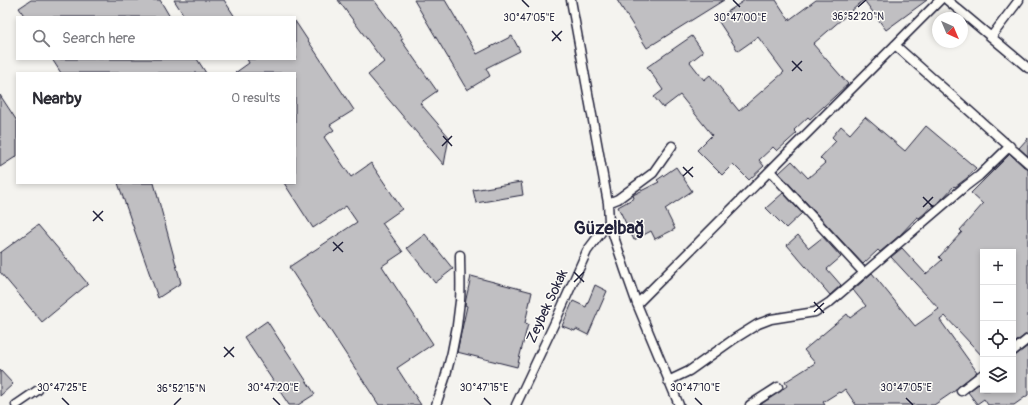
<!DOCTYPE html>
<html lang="en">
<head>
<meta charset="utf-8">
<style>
	body { margin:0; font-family:Pangolin,sans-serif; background:#f7f7f7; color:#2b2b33 }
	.controls { position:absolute; right:12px; bottom:12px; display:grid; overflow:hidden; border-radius:0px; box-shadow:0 2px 6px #0003 }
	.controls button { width:36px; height:36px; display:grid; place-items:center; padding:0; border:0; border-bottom:1px solid #e1e1e2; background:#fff; color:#2b2b33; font:20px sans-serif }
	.compass { position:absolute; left:932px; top:12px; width:36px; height:36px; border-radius:50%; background:#fff; box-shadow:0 2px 6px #0003; rotate:136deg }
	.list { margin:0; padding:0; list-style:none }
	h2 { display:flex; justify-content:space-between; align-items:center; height:52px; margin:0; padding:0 16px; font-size:17px }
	h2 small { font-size:13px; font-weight:400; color:#7c7c81 }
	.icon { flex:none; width:22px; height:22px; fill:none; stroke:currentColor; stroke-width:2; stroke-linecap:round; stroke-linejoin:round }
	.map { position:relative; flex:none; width:1028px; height:405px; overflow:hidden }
	.search { position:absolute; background:#fff; box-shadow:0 2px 6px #0003; left:16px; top:16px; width:280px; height:44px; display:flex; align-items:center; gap:10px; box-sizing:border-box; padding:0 14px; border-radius:0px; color:#7c7c81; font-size:15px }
	.panel { position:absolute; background:#fff; box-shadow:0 2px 6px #0003; left:16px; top:72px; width:280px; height:112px; border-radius:0px }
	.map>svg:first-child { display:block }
</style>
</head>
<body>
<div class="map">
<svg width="1028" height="405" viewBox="0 0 1028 405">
	<rect width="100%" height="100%" fill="#f4f3ef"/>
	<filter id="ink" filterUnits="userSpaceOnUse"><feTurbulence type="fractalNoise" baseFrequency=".025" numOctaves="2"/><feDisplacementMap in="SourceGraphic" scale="8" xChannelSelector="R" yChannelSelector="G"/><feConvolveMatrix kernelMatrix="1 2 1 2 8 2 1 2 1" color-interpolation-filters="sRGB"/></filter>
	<g filter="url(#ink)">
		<path fill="#c0bfc2" stroke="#22223b" d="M31 0H160L170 17H25L19 8Z
			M174 0H224L235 17H185Z
			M338 0H374L403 39 401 40 437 91 420 103 449 137 444 165 368 75 384 62Z
			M414 0H445L477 54 512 36 520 51 486 68 490 76 467 90Z
			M617 0H724L647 48Z
			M745 0H776L789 20 816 0H927L886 30 864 0 813 44 848 84 810 119 808 117 794 130 797 133 777 151 773 147 759 160 764 166 749 180 733 164 722 175 697 150 712 135 680 95 663 108 654 97 663 90 647 67 692 36 703 52 690 62 704 80 710 75 739 111 784 72 758 37 738 51 717 19Z
			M295 21 354 110 330 125 334 130 324 137 351 177 371 163 402 209 382 223 403 252 382 266 433 344 397 368 421 405H379L289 267 357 222 346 206 313 228 284 183H295V73H235L249 63 247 59H295Z
			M52 59H197L206 73H61Z
			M0 95 17 121V156L0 167Z
			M865 117 905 151 926 126 976 168 967 178 955 187 954 186 944 197 934 206 933 204 925 213 919 218 917 217 900 235 880 252 878 250 863 264 779 173 792 161 808 178 825 163 820 158 836 141 832 137 841 126 850 134Z
			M1028 138V156L1019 148Z
			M1010 154 1024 167 1028 168V334L1025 335 1013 344V252H983V357L945 316 940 320 977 372 958 387 956 390 934 405H856L845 389 840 393 839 392 823 402 825 405H760L787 386 785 382 815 363 804 350 847 314 850 318 866 306 853 290 872 273 915 326 939 309 891 257 902 248 926 274 942 260 939 257 962 232 960 230 983 204 971 193Z
			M676 167 692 191 665 209 675 229 655 239 651 231 634 240 618 207 634 198 633 195 659 182 657 180Z
			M521 182 523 195 476 203 473 190Z
			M118 183H154L181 283 158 298Z
			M783 193 802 213 786 228 766 208Z
			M38 225 88 284 42 322 0 272V253Z
			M425 234 453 269 435 283 407 248Z
			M798 235 809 248 823 237 841 257 827 269 841 285 830 295 787 245Z
			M471 276 532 292 525 323 528 324 517 367 457 352 467 306 465 305 466 299Z
			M595 285 607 291 588 335 576 329 575 331 562 326 573 301 586 307Z
			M267 321 315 394 298 405H289L244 337Z
			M1028 346V395L1014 405H988L984 399 977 404 968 392 983 381V390H1013V356L1016 355Z
			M0 370 13 384 0 396Z"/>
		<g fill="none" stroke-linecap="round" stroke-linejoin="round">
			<g stroke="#22223b" stroke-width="11">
				<path id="minor" d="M571 0 608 203 609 222 625 270 637 304 679 405
					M947 0 1028 68
					M991 37 1019 0
					M895 45 1028 163
					M770 171 864 273
					M608 203 618 199 653 173 672 146
					M637 304 940 0
					M1013 351 1028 339
					M668 381 689 371 734 339 758 324 771 319 815 312 830 302 962 189 979 176 1010 146
					M961 391 983 374
					M16 405 38 390
					M436 405C448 373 457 335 460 301 461 285 460 270 460 255
					M516 405 556 320 587 251 609 222
					M750 405 778 387"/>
			</g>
			<use href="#minor" stroke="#fdfcf7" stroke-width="8"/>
		</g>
	</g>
	<path fill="none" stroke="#22223b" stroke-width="1.5" d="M522 0 529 7M733 0 740 7M858 7 866 0M552 31 561 41M552 41 562 31M792 61 802 71M792 71 802 61M443 136 452 146M442 146 452 136M683 167 693 177M683 176 693 167M923 197 933 207M923 207 933 197M93 211 103 221M93 221 103 211M333 242 343 252M333 251 343 242M574 272 584 282M574 282 584 272M814 302 824 313M814 312 824 303M224 347 234 357M224 357 234 347M62 398 69 405M273 398 280 405M484 398 491 405M695 398 702 405M906 398 913 405M174 405 181 398"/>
	<g text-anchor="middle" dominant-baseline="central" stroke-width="3" stroke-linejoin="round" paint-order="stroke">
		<g font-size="14" fill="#22223b" stroke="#fdfcf7">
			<text transform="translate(547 306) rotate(-65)">Zeybek Sokak</text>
		</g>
		<g font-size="18" font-weight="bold" fill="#22223b" stroke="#fdfcf7">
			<text x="609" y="228">Güzelbağ</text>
		</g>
	</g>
	<g font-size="10" text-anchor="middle" fill="#22223b" stroke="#fdfcf7" stroke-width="3" stroke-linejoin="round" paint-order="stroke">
		<text x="858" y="20">36°52'20"N</text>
		<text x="529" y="21">30°47'05"E</text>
		<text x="740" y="21">30°47'00"E</text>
		<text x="62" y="391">30°47'25"E</text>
		<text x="273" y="391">30°47'20"E</text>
		<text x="484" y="391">30°47'15"E</text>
		<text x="695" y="391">30°47'10"E</text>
		<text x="906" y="391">30°47'05"E</text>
		<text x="181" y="392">36°52'15"N</text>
	</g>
</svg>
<div class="controls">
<button>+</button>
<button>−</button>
<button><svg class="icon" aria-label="locate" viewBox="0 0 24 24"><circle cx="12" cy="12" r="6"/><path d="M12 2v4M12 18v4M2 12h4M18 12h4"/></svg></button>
<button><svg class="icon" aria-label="layers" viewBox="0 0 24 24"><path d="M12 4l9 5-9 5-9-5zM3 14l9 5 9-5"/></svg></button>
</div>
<svg class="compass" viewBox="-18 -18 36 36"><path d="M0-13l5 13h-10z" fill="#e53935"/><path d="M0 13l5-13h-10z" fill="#7c7c81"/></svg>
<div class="search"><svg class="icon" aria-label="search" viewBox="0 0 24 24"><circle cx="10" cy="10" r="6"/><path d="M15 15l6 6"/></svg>Search here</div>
<section class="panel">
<h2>Nearby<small>0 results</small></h2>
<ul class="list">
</ul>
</section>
</div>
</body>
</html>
